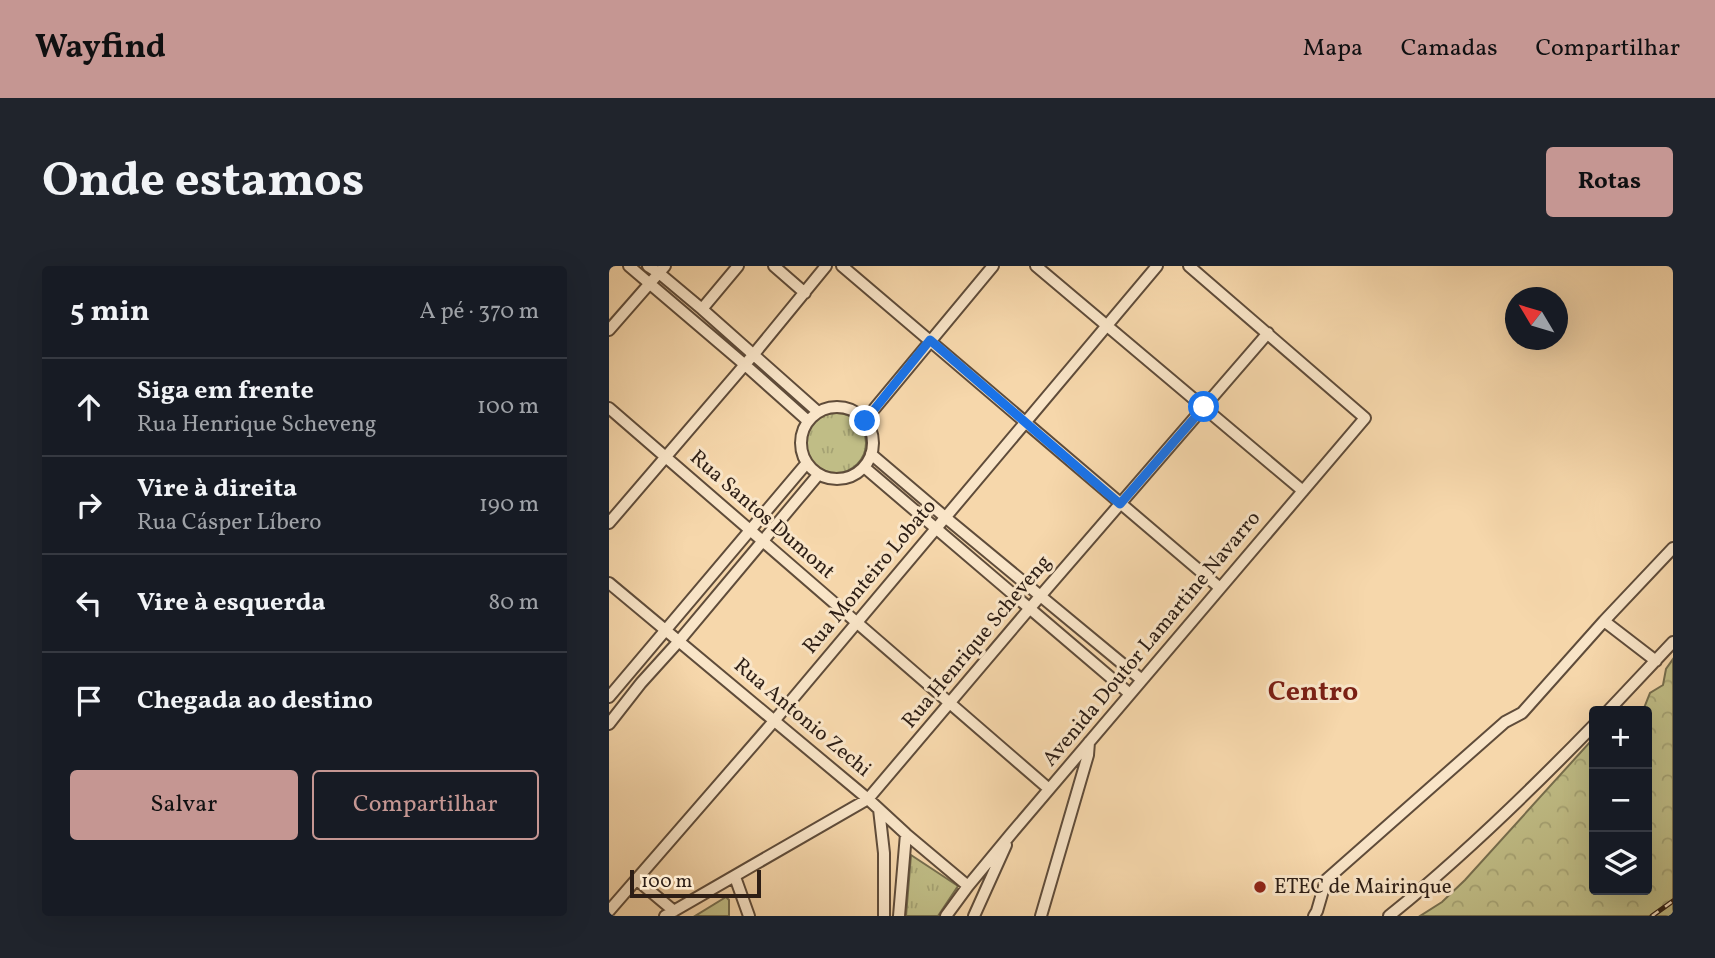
<!DOCTYPE html>
<html lang="pt">
<head>
<meta charset="utf-8">
<style>
	body { margin:0; font-family:Vollkorn,serif; background:#20242c; color:#f1f3f6 }
	.controls { position:absolute; right:21px; bottom:21px; display:grid; overflow:hidden; border-radius:7px; box-shadow:0 7px 28px #0002 }
	.controls button { width:63px; height:63px; display:grid; place-items:center; padding:0; border:0; border-bottom:2px solid #363941; background:#171b24; color:#f1f3f6; font:35px sans-serif }
	.compass { position:absolute; left:896px; top:21px; width:63px; height:63px; border-radius:50%; background:#171b24; box-shadow:0 7px 28px #0002; rotate:308deg }
	.scale { position:absolute; left:21px; bottom:18px; width:131px; box-sizing:border-box; padding-left:7px; border:4px solid #2d1e15; border-top:0; font-size:19px; line-height:24px; white-space:nowrap; color:#2d1e15; -webkit-text-stroke:5px #f9e5c8; paint-order:stroke }
	.stop { position:absolute; width:21px; height:21px; margin:-16px; border:5px solid #1a73e8; border-radius:50%; background:#fff }
	.stop.end { background:#1a73e8; border-color:#fff; box-shadow:0 2px 7px #0008 }
	.list { margin:0; padding:0; list-style:none }
	h2 { display:flex; justify-content:space-between; align-items:center; height:91px; margin:0; padding:0 28px; font-size:30px }
	h2 small { font-size:23px; font-weight:400; color:#9ea1a6 }
	.list li { display:grid; grid-template-columns:46px 1fr auto; gap:21px; align-items:center; box-sizing:border-box; height:98px; padding:0 28px; border-top:2px solid #363941 }
	.list b { display:block; font-size:26px; white-space:nowrap }
	.list p { margin:0; font-size:23px; white-space:nowrap; color:#9ea1a6 }
	.list em { font-size:23px; font-style:normal; color:#9ea1a6 }
	.actions { display:flex; gap:14px; padding:21px 28px }
	.actions a { flex:1; padding:16px 0; border:2px solid #c59692; border-radius:7px; text-align:center; font-size:24px; color:#c59692 }
	.actions .main { background:#c59692; color:#111 }
	.icon { flex:none; width:38px; height:38px; fill:none; stroke:currentColor; stroke-width:2; stroke-linecap:round; stroke-linejoin:round }
	.map { position:relative; flex:none; width:1064px; height:650px; overflow:hidden; border-radius:7px }
	header { display:flex; align-items:center; gap:42px; box-sizing:border-box; height:98px; padding:0 35px; background:#c59692; color:#111 }
	header strong { font-size:33px }
	nav { display:flex; gap:38px; margin-inline-start:auto; font-size:24px }
	.intro { display:flex; align-items:center; justify-content:space-between; box-sizing:border-box; height:168px; padding:0 42px }
	h1 { margin:0; font-size:49px }
	.button { padding:18px 32px; border-radius:7px; background:#c59692; color:#111; font-size:24px; font-weight:700 }
	main { display:flex; gap:42px; padding:0 42px }
	aside { flex:1; background:#171b24; border-radius:7px; box-shadow:0 7px 28px #0002 }
	.map>svg:first-child { display:block }
</style>
</head>
<body>
<header>
<strong>Wayfind</strong>
<nav><a>Mapa</a><a>Camadas</a><a>Compartilhar</a></nav>
</header>
<div class="intro"><h1>Onde estamos</h1><a class="button">Rotas</a></div>
<main>
<aside>
<h2>5 min<small>A pé · 370 m</small></h2>
<ul class="list">
<li><svg class="icon" aria-label="ahead" viewBox="0 0 24 24"><path d="M12 20V5M6 11l6-6 6 6"/></svg><div><b>Siga em frente</b><p>Rua Henrique Scheveng</p></div><em>100 m</em></li>
<li><svg class="icon" aria-label="right" viewBox="0 0 24 24"><path d="M7 20v-9h11M14 6l5 5-5 5"/></svg><div><b>Vire à direita</b><p>Rua Cásper Líbero</p></div><em>190 m</em></li>
<li><svg class="icon" aria-label="left" viewBox="0 0 24 24"><path d="M17 20v-9H6M10 6l-5 5 5 5"/></svg><div><b>Vire à esquerda</b></div><em>80 m</em></li>
<li><svg class="icon" aria-label="arrive" viewBox="0 0 24 24"><path d="M6 21V4h12l-3 4 3 4H6"/></svg><div><b>Chegada ao destino</b></div></li>
</ul>
<div class="actions"><a class="main">Salvar</a><a>Compartilhar</a></div>
</aside>
<div class="map">
<svg width="1064" height="650" viewBox="0 0 1064 650">
	<defs>
		<pattern id="forest-crowns" width="20" height="18" patternUnits="userSpaceOnUse" patternTransform="scale(1.75)"><rect width="20" height="18" fill="#c0bd86"/><path d="M2 6a3 3 0 1 1 6 0M12 15a3 3 0 1 1 6 0" fill="none" stroke="#a5a273"/></pattern>
		<pattern id="park-tufts" width="24" height="20" patternUnits="userSpaceOnUse" patternTransform="scale(1.75)"><rect width="24" height="20" fill="#c0bd86"/><path d="M3 7l-1-3M5 7V3M7 7l1-3M15 17l-1-3M17 17v-4M19 17l1-3" fill="none" stroke="#a5a273"/></pattern>
	</defs>
	<rect width="100%" height="100%" fill="#f6d7ab"/>
	<filter id="stains"><feTurbulence type="fractalNoise" baseFrequency=".00286" numOctaves="4"/><feColorMatrix values="0 0 0 0 .2 0 0 0 0 .09 0 0 0 0 .02 0 0 0 .5 -.17"/></filter>
	<radialGradient id="worn" r=".72"><stop offset=".6" stop-color="#630" stop-opacity="0"/><stop offset="1" stop-color="#630" stop-opacity=".3"/></radialGradient>
	<path fill="url(#forest-crowns)" stroke="#766e4e" stroke-width="2" d="M1064 393V650H811L833 636 856 614 981 476 985 474V624H1038V445H1030L1035 442 1041 427 1054 419 1057 403Z"/>
	<path fill="url(#park-tufts)" stroke="#766e4e" stroke-width="2" d="M197 177a30 30 0 1 1 60 0a30 30 0 1 1-60 0Z
		M302 589 349 620 329 650H297Z
		M117 631 120 634V650H86Z"/>
	<g fill="none" stroke-linecap="round" stroke-linejoin="round">
		<g stroke="#5f4c3a" stroke-width="14">
			<path id="minor" d="M20 0 135 98 199 155
				M39 0 50 7 93 43 209 146
				M165 0 196 27
				M233 0 611 322
				M427 0 694 225
				M93 43 129 0
				M0 64 56 0
				M192 177a36 36 0 1 1 72 0a36 36 0 1 1-72 0Z
				M0 142 440 523
				M256 154 384 0
				M262 188 336 251 533 414
				M255 201 521 428
				M0 257 145 88 217 0
				M0 317 259 533 297 568 359 620
				M995 355 1047 395
				M0 431 197 198
				M999 445 1064 376
				M0 458 32 417 70 375 209 209
				M270 543 275 587V650
				M126 611 140 650
				M28 614 65 645
				M0 645 165 455 548 0
				M56 650 259 533 421 342 659 67
				M290 650 297 568
				M337 650 359 620 402 568 756 152 580 0
				M365 650 397 579
				M432 650 479 489 480 476
				M705 650 708 645 717 614 896 456 913 447 995 355 1064 282
				M780 650C853 591 920 526 985 459"/>
		</g>
		<use href="#minor" stroke="#f9e5c8" stroke-width="10"/>
		<g stroke="#2d1e15" stroke-width="5">
			<path id="rail" d="M1043 650 1064 635"/>
		</g>
		<use href="#rail" stroke="#f9e5c8" stroke-width="2.5" stroke-dasharray="8" stroke-linecap="butt"/>
	</g>
	<g fill="none" stroke-linecap="round" stroke-linejoin="round">
		<path stroke="#1a73e8" stroke-width="9" d="M256 155 321 74 511 238 595 141"/>
	</g>
	<circle fill="#8f2418" stroke="#f9e5c8" stroke-width="2.5" cx="651" cy="621" r="7"/>
	<g text-anchor="middle" dominant-baseline="central" stroke-width="6" stroke-linejoin="round" paint-order="stroke">
		<g font-size="21" fill="#2d1e15" stroke="#f9e5c8">
			<text transform="translate(153 249) rotate(41)">Rua Santos Dumont</text>
			<text transform="translate(261 311) rotate(-50)">Rua Monteiro Lobato</text>
			<text transform="translate(543 373) rotate(-50)">Avenida Doutor Lamartine Navarro</text>
			<text transform="translate(368 376) rotate(-50)">Rua Henrique Scheveng</text>
			<text transform="translate(193 452) rotate(40)">Rua Antonio Zechi</text>
		</g>
		<g font-size="21" fill="#2d1e15" stroke="#f9e5c8" text-anchor="start">
			<text x="665" y="621">ETEC de Mairinque</text>
		</g>
		<g font-size="28" font-weight="bold" fill="#7a1f14" stroke="#f9e5c8">
			<text x="704" y="426">Centro</text>
		</g>
	</g>
	<rect width="100%" height="100%" filter="url(#stains)"/>
	<rect width="100%" height="100%" fill="url(#worn)"/>
</svg>
<div class="controls">
<button>+</button>
<button>−</button>
<button><svg class="icon" aria-label="layers" viewBox="0 0 24 24"><path d="M12 4l9 5-9 5-9-5zM3 14l9 5 9-5"/></svg></button>
</div>
<svg class="compass" viewBox="-18 -18 36 36"><path d="M0-13l5 13h-10z" fill="#e53935"/><path d="M0 13l5-13h-10z" fill="#9ea1a6"/></svg>
<div class="scale">100 m</div>
<div class="stop" style="left:595px;top:141px"></div>
<div class="stop end" style="left:256px;top:155px"></div>
</div>
</main>
</body>
</html>
